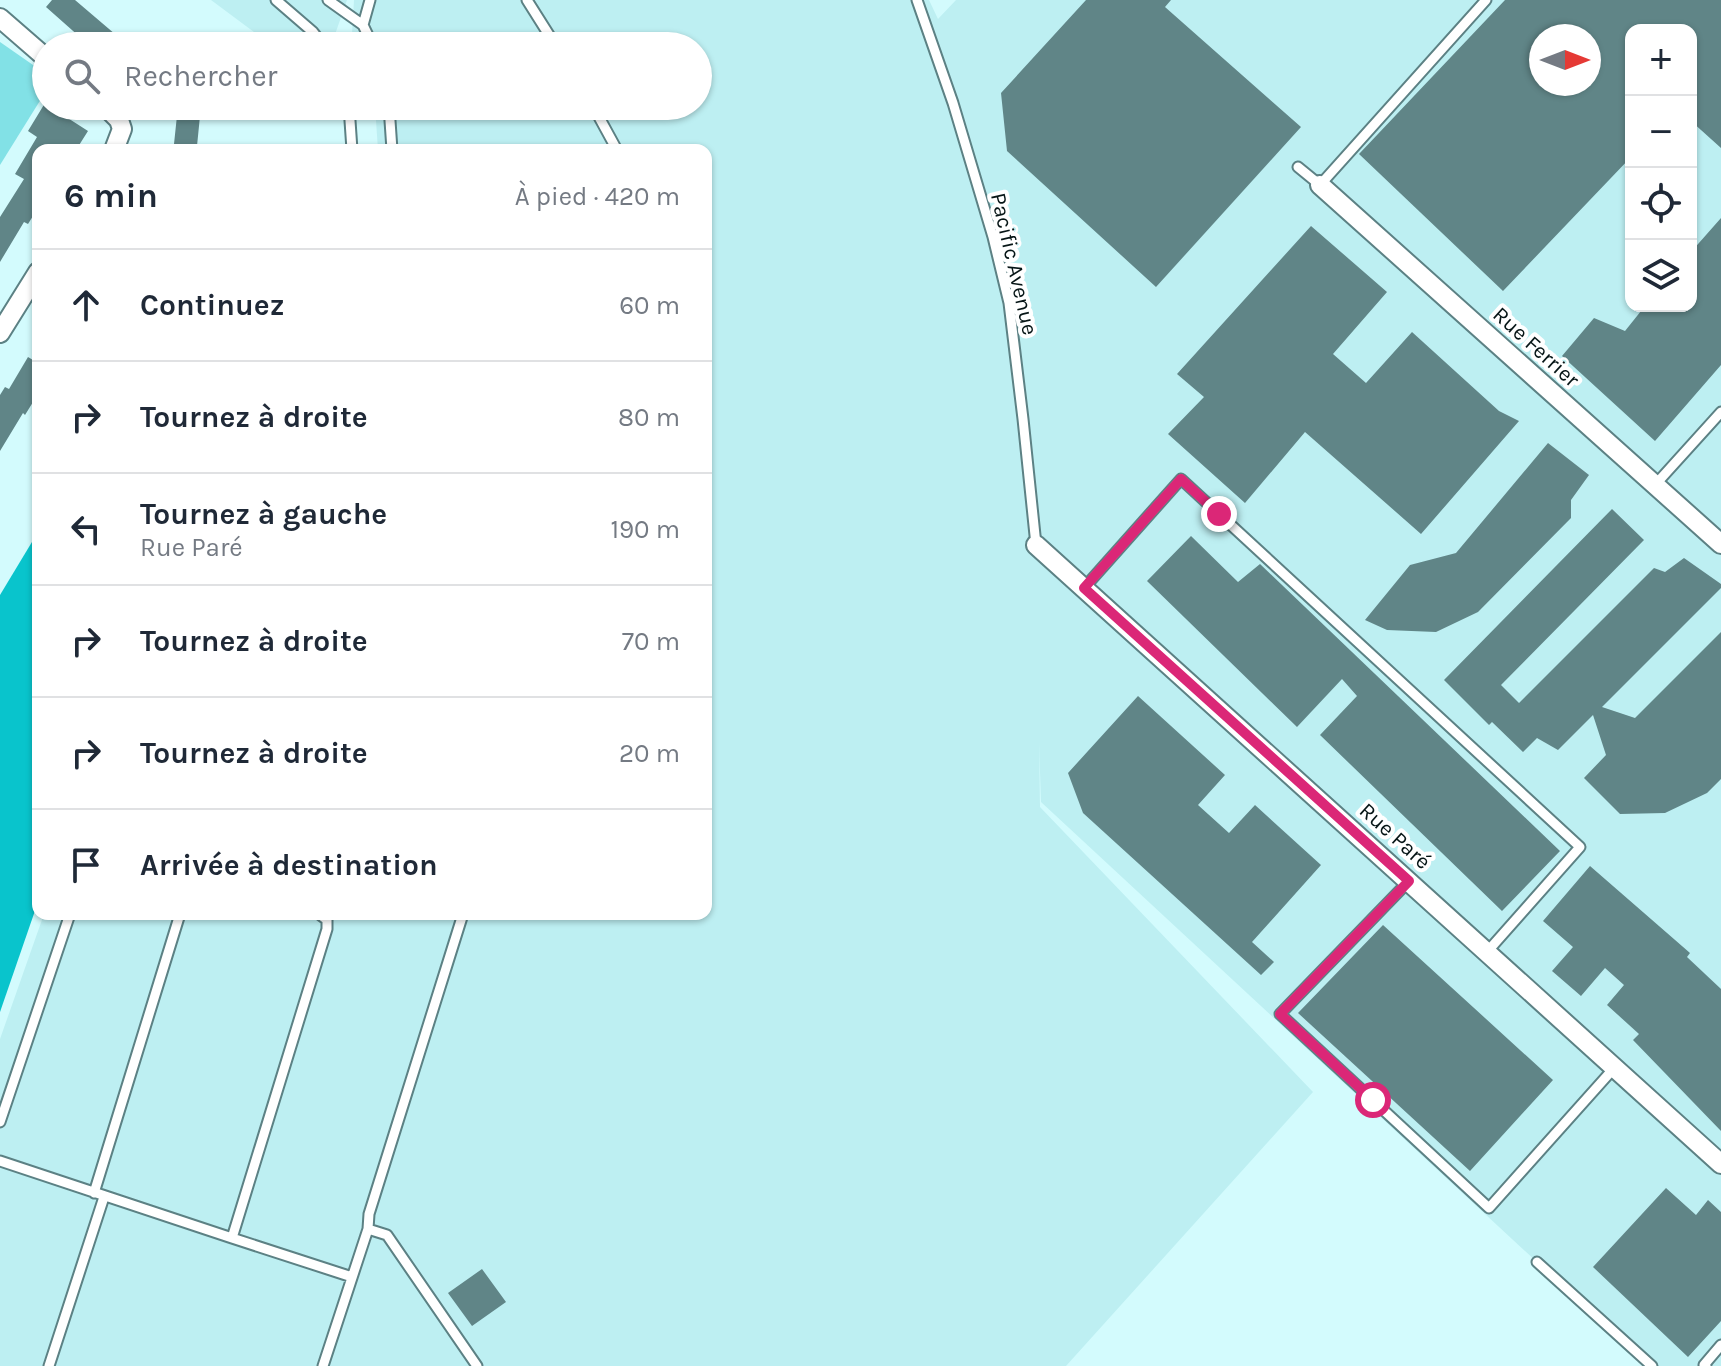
<!DOCTYPE html>
<html lang="fr">
<head>
<meta charset="utf-8">
<style>
	body { margin:0; font-family:Karla,sans-serif; background:#f2f2f3; color:#1f2937 }
	.controls { position:absolute; right:24px; top:24px; display:grid; overflow:hidden; border-radius:16px; box-shadow:0 2px 6px #0004 }
	.controls button { width:72px; height:72px; display:grid; place-items:center; padding:0; border:0; border-bottom:2px solid #e0e1e3; background:#fff; color:#1f2937; font:40px sans-serif }
	.compass { position:absolute; left:1529px; top:24px; width:72px; height:72px; border-radius:50%; background:#fff; box-shadow:0 2px 6px #0004; rotate:90deg }
	.stop { position:absolute; width:24px; height:24px; margin:-18px; border:6px solid #db2777; border-radius:50%; background:#fff }
	.stop.end { background:#db2777; border-color:#fff; box-shadow:0 2px 8px #0008 }
	.list { margin:0; padding:0; list-style:none }
	h2 { display:flex; justify-content:space-between; align-items:center; height:104px; margin:0; padding:0 32px; font-size:34px }
	h2 small { font-size:26px; font-weight:400; color:#747a83 }
	.list li { display:grid; grid-template-columns:52px 1fr auto; gap:24px; align-items:center; box-sizing:border-box; height:112px; padding:0 32px; border-top:2px solid #e0e1e3 }
	.list b { display:block; font-size:30px; white-space:nowrap }
	.list p { margin:0; font-size:26px; white-space:nowrap; color:#747a83 }
	.list em { font-size:26px; font-style:normal; color:#747a83 }
	.icon { flex:none; width:44px; height:44px; fill:none; stroke:currentColor; stroke-width:2; stroke-linecap:round; stroke-linejoin:round }
	.map { position:relative; flex:none; width:1721px; height:1366px; overflow:hidden }
	.search { position:absolute; background:#fff; box-shadow:0 2px 6px #0004; left:32px; top:32px; width:680px; height:88px; display:flex; align-items:center; gap:20px; box-sizing:border-box; padding:0 28px; border-radius:44px; color:#747a83; font-size:30px }
	.panel { position:absolute; background:#fff; box-shadow:0 2px 6px #0004; left:32px; top:144px; width:680px; height:776px; border-radius:16px }
	.map>svg:first-child { display:block }
</style>
</head>
<body>
<div class="map">
<svg width="1721" height="1366" viewBox="0 0 1721 1366">
	<rect width="100%" height="100%" fill="#d3fbfd"/>
	<path fill="#bdeff2" fill-rule="evenodd" d="M211 0H347L331 46H273Z
		M354 0H929L938 19 956 0H1721V1366H1649L1041 802 1039 742 1040 807 1313 1092 1066 1366H0V1039L44 914H706V150H378L375 106H698V46H358L352 34ZM1631 30H1691V306H1631ZM1541 36H1589V84H1541Z"/>
	<path fill="#82e1e6" d="M0 42 46 74V91L0 165Z"/>
	<path fill="#09c4cc" d="M38 532V902L0 1012V595Z"/>
	<path fill="#608587" fill-rule="evenodd" d="M52 0H75L129 46H90L46 7Z
		M1086 0H1171L1165 7 1301 127 1156 287 1007 151 1001 93Z
		M1505 0H1721V148L1691 121V30H1631V157L1503 291 1359 154ZM1541 36H1589V84H1541Z
		M45 103 46 106H49L88 131 76 150H38V208L28 224 24 222 0 262V217L24 179 15 174 37 137 28 131Z
		M178 106H201L197 146 174 144Z
		M1721 218V365L1655 441 1562 356 1594 318 1625 331 1645 306H1691V252Z
		M1311 226 1387 292 1333 354 1366 383 1412 332 1499 411 1519 421 1421 534 1305 432 1245 503 1168 434 1204 397 1177 374Z
		M28 357 38 363V394L25 415 23 413 0 451V395L5 387 9 389Z
		M1548 443 1589 475 1571 500V518L1478 612 1436 632 1387 630 1365 620 1410 565 1456 553Z
		M1612 509 1644 540 1501 685 1519 703 1654 568 1665 572 1684 558 1721 584V588L1602 707 1635 718 1721 632V779L1707 793 1665 813 1620 814 1584 778 1606 755 1593 715 1558 750 1537 738 1523 752 1492 722 1489 725 1444 680Z
		M1191 536 1238 582 1260 564 1560 851 1502 911 1320 735 1357 696 1342 679 1297 727 1147 581Z
		M1138 696 1225 775 1198 805 1229 833 1255 805 1321 865 1252 942 1274 962 1261 975 1083 813 1068 773Z
		M1590 866 1690 953 1687 957 1721 989V1131L1633 1040 1639 1034 1607 1005 1624 985 1605 968 1581 996 1552 971 1573 947 1543 921Z
		M1383 925 1553 1080 1470 1171 1298 1013Z
		M1666 1188 1696 1215 1708 1200 1721 1212V1321L1688 1357 1593 1267Z
		M482 1269 506 1302 472 1326 448 1293Z"/>
	<g fill="none" stroke-linecap="round" stroke-linejoin="round">
		<g stroke="#5c8184" stroke-width="13">
			<path id="lane" d="M276 0 313 32 324 46
				M328 0 363 25 370 0
				M527 0 556 46
				M917 0 953 103 993 237 1009 303 1023 419 1036 545
				M363 25 373 46
				M349 106 352 150
				M389 106 392 150
				M593 106 617 150
				M1298 167 1320 185 1486 0
				M1655 485 1721 412
				M1084 588 1181 479 1580 847 1487 952
				M1409 881 1280 1014 1489 1208 1615 1067
				M463 914 369 1214 368 1229 387 1235 477 1366
				M0 1122 70 914
				M0 1161 232 1238 327 929V920L319 914
				M94 1193 180 914
				M232 1238 352 1277
				M1537 1262 1652 1366
				M49 1366 104 1197
				M323 1366 368 1229
				M1706 1366 1704 1365 1721 1345"/>
		</g>
		<g stroke="#5c8184" stroke-width="22">
			<path id="street" d="M0 18 46 58
				M105 106 119 120 122 129 114 150
				M1320 185 1721 544
				M0 333 38 272
				M1036 545 1721 1164"/>
		</g>
		<use href="#lane" stroke="#fff" stroke-width="9"/>
		<use href="#street" stroke="#fff" stroke-width="18"/>
	</g>
	<g fill="none" stroke-linecap="round" stroke-linejoin="round">
		<path stroke="#db2777" stroke-width="10" d="M1219 514 1181 479 1084 588 1409 881 1280 1014 1373 1100"/>
	</g>
	<g text-anchor="middle" dominant-baseline="central" stroke-width="8" stroke-linejoin="round" paint-order="stroke">
		<g font-size="22" fill="#061516" stroke="#fff">
			<text transform="translate(1014 264) rotate(77)">Pacific Avenue</text>
			<text transform="translate(1536 347) rotate(42)">Rue Ferrier</text>
			<text transform="translate(1395 836) rotate(42)">Rue Paré</text>
		</g>
	</g>
</svg>
<div class="controls">
<button>+</button>
<button>−</button>
<button><svg class="icon" aria-label="locate" viewBox="0 0 24 24"><circle cx="12" cy="12" r="6"/><path d="M12 2v4M12 18v4M2 12h4M18 12h4"/></svg></button>
<button><svg class="icon" aria-label="layers" viewBox="0 0 24 24"><path d="M12 4l9 5-9 5-9-5zM3 14l9 5 9-5"/></svg></button>
</div>
<svg class="compass" viewBox="-18 -18 36 36"><path d="M0-13l5 13h-10z" fill="#e53935"/><path d="M0 13l5-13h-10z" fill="#747a83"/></svg>
<div class="stop" style="left:1373px;top:1100px"></div>
<div class="stop end" style="left:1219px;top:514px"></div>
<div class="search"><svg class="icon" aria-label="search" viewBox="0 0 24 24"><circle cx="10" cy="10" r="6"/><path d="M15 15l6 6"/></svg>Rechercher</div>
<section class="panel">
<h2>6 min<small>À pied · 420 m</small></h2>
<ul class="list">
<li><svg class="icon" aria-label="ahead" viewBox="0 0 24 24"><path d="M12 20V5M6 11l6-6 6 6"/></svg><div><b>Continuez</b></div><em>60 m</em></li>
<li><svg class="icon" aria-label="right" viewBox="0 0 24 24"><path d="M7 20v-9h11M14 6l5 5-5 5"/></svg><div><b>Tournez à droite</b></div><em>80 m</em></li>
<li><svg class="icon" aria-label="left" viewBox="0 0 24 24"><path d="M17 20v-9H6M10 6l-5 5 5 5"/></svg><div><b>Tournez à gauche</b><p>Rue Paré</p></div><em>190 m</em></li>
<li><svg class="icon" aria-label="right" viewBox="0 0 24 24"><path d="M7 20v-9h11M14 6l5 5-5 5"/></svg><div><b>Tournez à droite</b></div><em>70 m</em></li>
<li><svg class="icon" aria-label="right" viewBox="0 0 24 24"><path d="M7 20v-9h11M14 6l5 5-5 5"/></svg><div><b>Tournez à droite</b></div><em>20 m</em></li>
<li><svg class="icon" aria-label="arrive" viewBox="0 0 24 24"><path d="M6 21V4h12l-3 4 3 4H6"/></svg><div><b>Arrivée à destination</b></div></li>
</ul>
</section>
</div>
</body>
</html>
